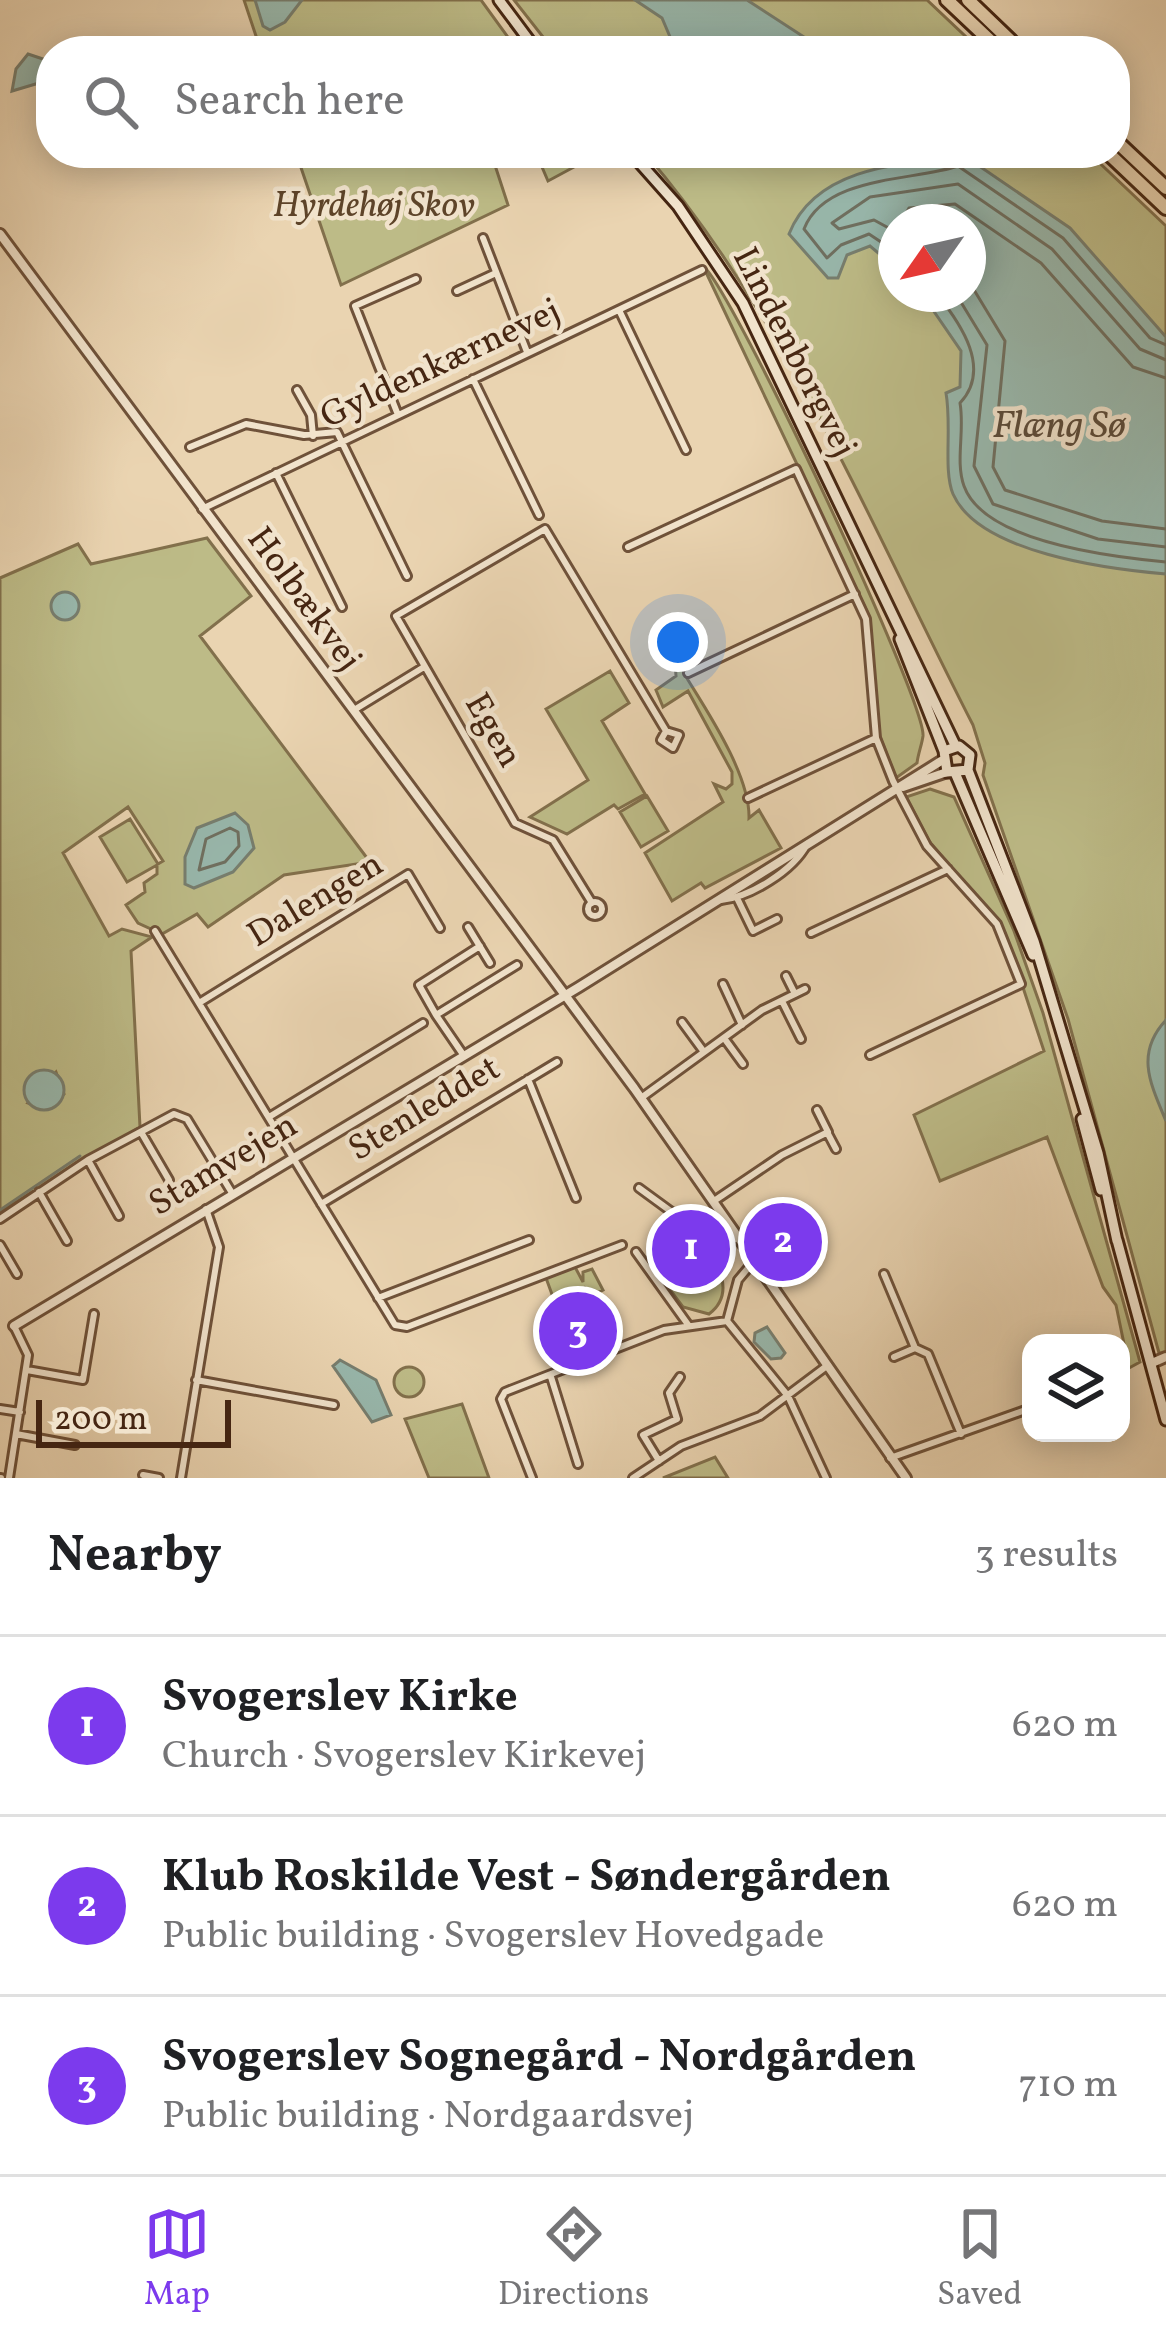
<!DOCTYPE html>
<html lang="en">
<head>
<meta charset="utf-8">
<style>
	body { margin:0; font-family:Vollkorn,serif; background:#f2f2f2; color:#202124 }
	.controls { position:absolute; right:36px; bottom:36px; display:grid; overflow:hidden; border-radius:24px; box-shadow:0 6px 30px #0003 }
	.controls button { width:108px; height:108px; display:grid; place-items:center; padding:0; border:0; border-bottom:3px solid #e0e0e0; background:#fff; color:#202124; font:60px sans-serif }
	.compass { position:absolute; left:878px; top:204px; width:108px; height:108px; border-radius:50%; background:#fff; box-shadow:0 6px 30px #0003; rotate:236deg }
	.scale { position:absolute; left:36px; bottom:30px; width:195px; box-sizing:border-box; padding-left:12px; border:6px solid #462612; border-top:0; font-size:33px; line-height:42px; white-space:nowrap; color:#462612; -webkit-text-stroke:9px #f1e3cc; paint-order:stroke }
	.you { position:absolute; left:678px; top:642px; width:42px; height:42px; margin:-30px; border:9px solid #fff; border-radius:50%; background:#1a73e8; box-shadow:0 0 0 18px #1a73e833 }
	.badge { display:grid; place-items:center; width:78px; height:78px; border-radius:50%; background:#7c3aed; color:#fff; font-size:39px; font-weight:700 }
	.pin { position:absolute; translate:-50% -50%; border:6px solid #fff; box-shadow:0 3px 12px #0006 }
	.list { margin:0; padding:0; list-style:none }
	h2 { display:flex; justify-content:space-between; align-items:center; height:156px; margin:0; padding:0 48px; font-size:51px }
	h2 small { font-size:39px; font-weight:400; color:#757577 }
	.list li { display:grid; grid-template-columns:78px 1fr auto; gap:36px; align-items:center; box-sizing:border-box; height:180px; padding:0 48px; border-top:3px solid #e0e0e0 }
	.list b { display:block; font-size:45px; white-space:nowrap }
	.list p { margin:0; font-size:39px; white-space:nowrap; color:#757577 }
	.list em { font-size:39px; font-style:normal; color:#757577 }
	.icon { flex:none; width:66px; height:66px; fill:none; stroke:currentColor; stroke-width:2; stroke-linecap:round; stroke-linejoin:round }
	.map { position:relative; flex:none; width:1166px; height:1478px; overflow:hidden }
	.search { position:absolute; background:#fff; box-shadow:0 6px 30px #0003; left:36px; right:36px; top:36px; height:132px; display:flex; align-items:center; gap:30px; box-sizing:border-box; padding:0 42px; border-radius:48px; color:#757577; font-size:45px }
	.sheet { height:696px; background:#fff }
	nav { display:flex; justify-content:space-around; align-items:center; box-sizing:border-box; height:168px; border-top:3px solid #e0e0e0; background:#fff; font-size:33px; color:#757577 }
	nav a { display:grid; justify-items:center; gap:6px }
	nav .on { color:#7c3aed }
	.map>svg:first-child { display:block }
</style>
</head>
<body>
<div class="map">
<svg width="1166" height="1478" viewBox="0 0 1166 1478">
	<rect width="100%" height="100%" fill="#ead4b1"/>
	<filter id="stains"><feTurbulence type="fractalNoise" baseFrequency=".00167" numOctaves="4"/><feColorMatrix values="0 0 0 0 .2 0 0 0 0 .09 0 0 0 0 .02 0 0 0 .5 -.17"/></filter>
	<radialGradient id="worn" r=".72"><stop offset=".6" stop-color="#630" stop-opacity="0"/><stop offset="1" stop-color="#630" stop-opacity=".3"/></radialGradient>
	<path fill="#bdbb87" stroke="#82704c" stroke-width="3" fill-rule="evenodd" d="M244 0H481L518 51H261Z
		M514 0H927L981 51H554Z
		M296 153H491L508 205 341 285Z
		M536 153H600L548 181Z
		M645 153H1089L1166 226V1353H1159L1068 1019 983 775 985 763 973 725C873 530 788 320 645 153ZM896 222H968V294H896Z
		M703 266C732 288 926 701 923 736 922 744 918 754 917 763L896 778 877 729 869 616Z
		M207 538 251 596 200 636 370 862 284 875 208 927 197 914 162 934 138 923 126 905 145 892 144 883 157 874V865L127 882 100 837 130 819 158 864 163 861 128 807 63 853 109 936 122 929 152 937 131 951 140 1127 0 1212V578L78 544 91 564ZM56 1072 64 1094 48 1109 28 1103Z
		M673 635C679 649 680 666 688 680 709 714 750 776 749 818L759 810 781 848 705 888 701 883 672 901 645 853 723 802 714 784 726 789 732 784V772L688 691 663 707 656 690 676 676Z
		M610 671 629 703 602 721 645 794 618 809 614 805 567 834 530 817 588 780 546 709Z
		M930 789 954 797 1014 931 1043 1013 1140 1362 1129 1368 1116 1305 1103 1287 1047 1137 940 1181 914 1115 1044 1051 1005 933 929 841 906 797Z
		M647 796 668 831 641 847 620 812Z
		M687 1224C709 1247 742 1289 709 1314L683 1307 646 1258Z
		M575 1267 583 1282V1272L592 1269 603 1290 595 1294 587 1289 590 1297 567 1309 557 1308 546 1278Z
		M394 1382a15 15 0 1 1 30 0a15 15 0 1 1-30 0Z
		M462 1404 489 1478H429L405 1419Z
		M715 1457 728 1478H663Z"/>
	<path fill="#98b8ad" stroke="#777e6f" stroke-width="3" d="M255 0H302L285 22 270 30 263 26Z
		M635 0H747L824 50 676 51 662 18Z
		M28 54 46 60 39 83 12 91 16 69Z
		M966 157 1070 228 1166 337V574C1108 569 979 553 953 494 943 470 952 427 946 393L960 387 961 351 922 294H968V222H896V277L887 274 889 262 870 246 847 255 838 278H828L789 234C816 166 903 163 966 157Z
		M51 606a14 14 0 1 1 28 0a14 14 0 1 1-28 0Z
		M235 813 248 825 254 848 233 872 194 888 185 884V857L197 828Z
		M1166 1020V1121C1150 1083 1135 1053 1166 1020Z
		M24 1090a20 20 0 1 1 40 0a20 20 0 1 1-40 0Z
		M767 1327 785 1353 781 1358 771 1359 754 1342 755 1333Z
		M340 1360 376 1380 391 1415 372 1422 333 1366Z"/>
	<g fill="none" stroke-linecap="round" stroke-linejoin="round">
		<path stroke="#6f6f60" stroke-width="3" d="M912 222 905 215 909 208 955 204 1041 263 1133 367 1166 378
			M896 232 874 220 839 229 832 223 870 197 958 184 1052 249 1140 349 1166 360
			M896 252 869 234 841 245 827 258 804 229C825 175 915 181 958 166L1063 238 1150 338 1166 345
			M968 280 1005 341 993 467 1005 490 1102 521 1166 529
			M937 294C961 324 992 369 960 403 965 431 955 461 964 486 984 542 1113 557 1166 562
			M956 294 987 345 974 466 993 504 1098 539 1166 547
			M230 828 238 832 239 846 225 862 199 870 206 839Z"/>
		<path stroke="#777e6f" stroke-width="3" d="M0 1210 80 1156"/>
		<g stroke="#6f523a" stroke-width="12">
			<path id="minor" d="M483 238 527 352
				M457 291 496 273
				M619 310 686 450
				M473 379 539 515
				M297 390 311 415 313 436
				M398 415 355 306 416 279
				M190 447 246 424 304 435 337 432 407 576
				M276 473 342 607
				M202 509 702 270
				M628 547 796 469 866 619 876 738 893 781 927 846 997 924 1021 984 870 1055
				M688 673 855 594
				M354 710 424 667
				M748 798 876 738
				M737 898 753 931 777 919
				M721 900C750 897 793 871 807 844
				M588 909a7 7 0 1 1 14 0a7 7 0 1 1-14 0Z
				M592 903 553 840 515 823 396 616 545 529 666 731 679 735 673 748 661 740 666 731
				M468 927 490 963
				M155 931 395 1325 407 1327 622 1245
				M811 933 948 869
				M786 976 795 994
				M723 984 742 1025
				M782 1001 801 1039
				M199 1003 408 874 440 928
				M436 1015 419 985 480 946
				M682 1022 704 1052
				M724 1038 743 1064
				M462 1053 436 1015 517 965
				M528 1079 576 1198
				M641 1098 762 1010 805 989
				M269 1117 423 1023
				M141 1132 169 1180
				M827 1132 836 1149
				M88 1160 119 1216
				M639 1188 721 1248 738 1237
				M39 1192 67 1241
				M714 1201 782 1155 828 1132 817 1110
				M321 1204 557 1062
				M0 1219 88 1160 174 1114 187 1119 232 1193
				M0 1245 17 1274
				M636 1252 689 1326
				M754 1261 738 1280 727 1321 788 1396 826 1478
				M884 1274 915 1348 928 1354 961 1434
				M378 1298 529 1240
				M894 1357 915 1348
				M27 1370 83 1380 94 1314
				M551 1377 578 1464
				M196 1380 334 1405
				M0 1409 20 1412
				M16 1434 75 1445
				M890 1458 1031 1408
				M659 1461 643 1435 677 1419 669 1393 680 1377
				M143 1475 159 1478
				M0 1478H1
				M9 1478 28 1355 14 1326
				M181 1478 219 1247 206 1209
				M532 1478 501 1399 505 1392 664 1330 727 1321
				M633 1478 681 1446 760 1416 828 1365"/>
		</g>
		<g stroke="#6f523a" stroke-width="14">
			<path id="tertiary" d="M0 234 634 1088 906 1478
				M903 787 947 772
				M14 1326 579 987 941 761
				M1152 1363 1166 1357"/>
		</g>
		<g stroke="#462612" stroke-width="15">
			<path id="secondary" d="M499 0 537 51
				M631 153 678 206 743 303 955 745
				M900 639 944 751
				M968 770 947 772 944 751 959 746 970 755 968 770 1034 941 1098 1153 1117 1241
				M956 775 1033 955
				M1082 1119 1101 1190
				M1117 1240 1166 1420"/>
		</g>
		<g stroke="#462612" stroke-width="18">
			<path id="motorway" d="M947 0 1001 51
				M968 0 1021 51
				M1115 140 1166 188
				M1108 153 1166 208"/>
		</g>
		<use href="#minor" stroke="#f1e3cc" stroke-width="6"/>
		<use href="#tertiary" stroke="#f1e3cc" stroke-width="8"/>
		<use href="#secondary" stroke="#f1e3cc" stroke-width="9"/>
		<use href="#motorway" stroke="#ead4b1" stroke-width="12"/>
	</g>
	<g text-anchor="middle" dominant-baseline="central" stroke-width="9" stroke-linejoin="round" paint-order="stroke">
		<g font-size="36" font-style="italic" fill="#5e4429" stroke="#f1e3cc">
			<text x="374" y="207">Hyrdehøj Skov</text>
		</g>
		<g font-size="36" fill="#462612" stroke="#f1e3cc">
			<text transform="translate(793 353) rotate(63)">Lindenborgvej</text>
			<text transform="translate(441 365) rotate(-25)">Gyldenkærnevej</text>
			<text transform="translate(303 600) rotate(54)">Holbækvej</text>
			<text transform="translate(492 731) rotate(60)">Egen</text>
			<text transform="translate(316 901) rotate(-31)">Dalengen</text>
			<text transform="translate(425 1110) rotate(-31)">Stenleddet</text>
			<text transform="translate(224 1166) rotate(-31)">Stamvejen</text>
		</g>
		<g font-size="39" font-style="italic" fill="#5a4a39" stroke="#f1e3cc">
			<text x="1059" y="427">Flæng Sø</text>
		</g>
	</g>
	<rect width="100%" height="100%" filter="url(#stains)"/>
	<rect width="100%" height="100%" fill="url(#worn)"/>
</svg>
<div class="controls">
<button><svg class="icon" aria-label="layers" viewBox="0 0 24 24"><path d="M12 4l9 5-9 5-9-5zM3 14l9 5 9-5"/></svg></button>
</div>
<svg class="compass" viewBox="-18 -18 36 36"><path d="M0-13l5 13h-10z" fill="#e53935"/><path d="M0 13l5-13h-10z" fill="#757577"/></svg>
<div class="scale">200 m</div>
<div class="you"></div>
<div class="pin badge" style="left:691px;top:1249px">1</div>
<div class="pin badge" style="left:783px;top:1242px">2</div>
<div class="pin badge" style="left:578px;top:1331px">3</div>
<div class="search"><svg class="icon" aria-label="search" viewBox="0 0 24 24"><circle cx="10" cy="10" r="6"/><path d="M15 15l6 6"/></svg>Search here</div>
</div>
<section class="sheet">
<h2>Nearby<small>3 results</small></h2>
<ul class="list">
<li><span class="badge">1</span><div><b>Svogerslev Kirke</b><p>Church · Svogerslev Kirkevej</p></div><em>620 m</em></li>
<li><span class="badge">2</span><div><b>Klub Roskilde Vest - Søndergården</b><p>Public building · Svogerslev Hovedgade</p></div><em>620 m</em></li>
<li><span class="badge">3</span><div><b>Svogerslev Sognegård - Nordgården</b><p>Public building · Nordgaardsvej</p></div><em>710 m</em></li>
</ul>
</section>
<nav>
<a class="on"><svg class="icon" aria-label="map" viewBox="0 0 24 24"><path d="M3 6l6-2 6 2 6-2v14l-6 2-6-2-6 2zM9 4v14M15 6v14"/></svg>Map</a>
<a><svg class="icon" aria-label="directions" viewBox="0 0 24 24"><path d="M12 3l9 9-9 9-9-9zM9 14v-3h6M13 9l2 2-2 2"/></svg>Directions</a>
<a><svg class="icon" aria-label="saved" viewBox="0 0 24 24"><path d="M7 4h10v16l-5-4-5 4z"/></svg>Saved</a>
</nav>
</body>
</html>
